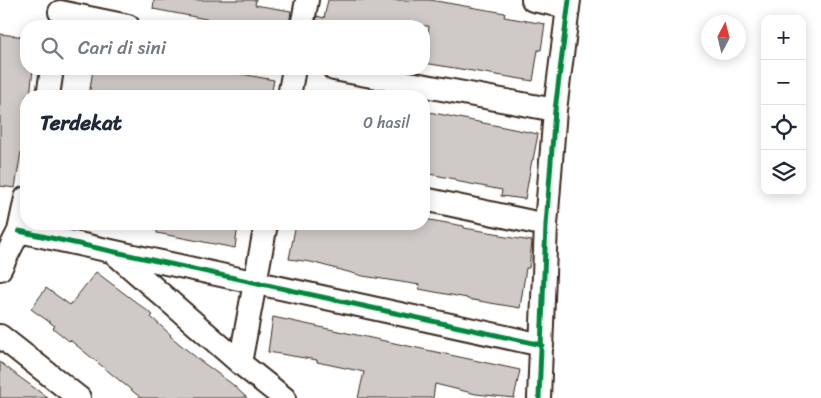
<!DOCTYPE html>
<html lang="id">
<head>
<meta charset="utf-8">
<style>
	body { margin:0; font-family:Sriracha,sans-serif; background:#f6f6f7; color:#1f2937 }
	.controls { position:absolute; right:15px; top:15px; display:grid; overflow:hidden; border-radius:10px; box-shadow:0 2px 12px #0003 }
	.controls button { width:45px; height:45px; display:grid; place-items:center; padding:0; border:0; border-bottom:1px solid #e0e1e3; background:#fff; color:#1f2937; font:25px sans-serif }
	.compass { position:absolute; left:701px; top:15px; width:45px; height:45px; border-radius:50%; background:#fff; box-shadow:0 2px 12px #0003; rotate:7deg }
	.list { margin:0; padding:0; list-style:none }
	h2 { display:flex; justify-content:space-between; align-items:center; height:65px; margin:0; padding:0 20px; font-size:21px }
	h2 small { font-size:16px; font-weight:400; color:#747a83 }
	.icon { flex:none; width:28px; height:28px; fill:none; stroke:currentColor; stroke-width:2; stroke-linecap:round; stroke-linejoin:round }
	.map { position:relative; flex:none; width:821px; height:398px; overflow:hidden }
	.search { position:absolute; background:#fff; box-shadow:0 2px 12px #0003; left:20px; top:20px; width:410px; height:55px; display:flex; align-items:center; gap:12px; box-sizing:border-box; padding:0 18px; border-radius:20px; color:#747a83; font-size:19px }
	.panel { position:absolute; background:#fff; box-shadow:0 2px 12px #0003; left:20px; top:90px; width:410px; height:140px; border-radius:20px }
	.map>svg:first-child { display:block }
</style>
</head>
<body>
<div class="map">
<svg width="821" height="398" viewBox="0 0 821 398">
	<rect width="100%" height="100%" fill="#fff"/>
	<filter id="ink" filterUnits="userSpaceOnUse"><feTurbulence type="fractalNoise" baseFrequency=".02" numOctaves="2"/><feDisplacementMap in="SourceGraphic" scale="10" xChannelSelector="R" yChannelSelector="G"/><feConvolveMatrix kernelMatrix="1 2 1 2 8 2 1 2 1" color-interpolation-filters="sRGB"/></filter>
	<g filter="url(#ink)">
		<path fill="#cfcac7" stroke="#3b2a1e" d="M154 0H256L255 5 291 11 289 26H233L221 24 222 22 153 9Z
			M328 0H430L505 13 504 17 545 24 541 50H538L533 81 424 63 429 26H315L317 16 324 18Z
			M0 34 26 37V69H33L30 96H26L23 152H21L15 188 0 186Z
			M93 69H214L274 80 271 96H89Z
			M424 111 538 134 533 160H532L525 199 501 196 502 190 455 181V179L424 173Z
			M424 219 464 226V228L501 234 500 236 532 241 529 268H526L520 308 467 299V298L419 289 420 285 363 276 311 262 289 259 296 224H424Z
			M157 224H238L235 248 157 233Z
			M96 272 153 315 151 317 171 335 170 336 198 359 232 384 247 398H141L70 340 69 341 53 328 55 326 31 309 46 288 70 305Z
			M273 317 520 370 514 398 476 394 435 384 433 398H358L364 372 317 362V360L268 352Z
			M0 362 18 376 48 398H0Z"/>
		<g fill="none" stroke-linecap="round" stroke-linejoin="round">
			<g stroke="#3b2a1e" stroke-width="26">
				<path id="street" d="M533 0 568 7
					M60 12 128 26
					M302 26 307 0
					M334 69 555 110
					M48 96 52 69
					M289 96 294 69
					M424 199 546 225
					M19 231 542 345
					M114 253 240 363 284 398
					M0 269 19 231 26 198
					M0 336 79 398
					M240 363 266 224
					M539 398 546 225 555 110 569 0"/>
			</g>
			<use href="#street" stroke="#fff" stroke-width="22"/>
			<g stroke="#fff" stroke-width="8">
				<path id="cycleway" d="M19 231 542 345
					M539 398 546 225 555 110 569 0"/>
			</g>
			<use href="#cycleway" stroke="#00873e" stroke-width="5"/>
		</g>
	</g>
</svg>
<div class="controls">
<button>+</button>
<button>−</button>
<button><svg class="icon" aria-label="locate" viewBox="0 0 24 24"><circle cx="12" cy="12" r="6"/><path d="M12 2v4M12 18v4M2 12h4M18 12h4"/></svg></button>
<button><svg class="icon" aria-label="layers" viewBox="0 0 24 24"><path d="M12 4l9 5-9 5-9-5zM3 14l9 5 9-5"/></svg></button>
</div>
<svg class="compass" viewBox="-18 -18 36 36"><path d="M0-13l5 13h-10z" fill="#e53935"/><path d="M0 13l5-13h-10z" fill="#747a83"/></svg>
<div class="search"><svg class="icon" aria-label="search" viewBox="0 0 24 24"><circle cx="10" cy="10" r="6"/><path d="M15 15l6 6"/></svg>Cari di sini</div>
<section class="panel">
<h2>Terdekat<small>0 hasil</small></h2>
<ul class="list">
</ul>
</section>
</div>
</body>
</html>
